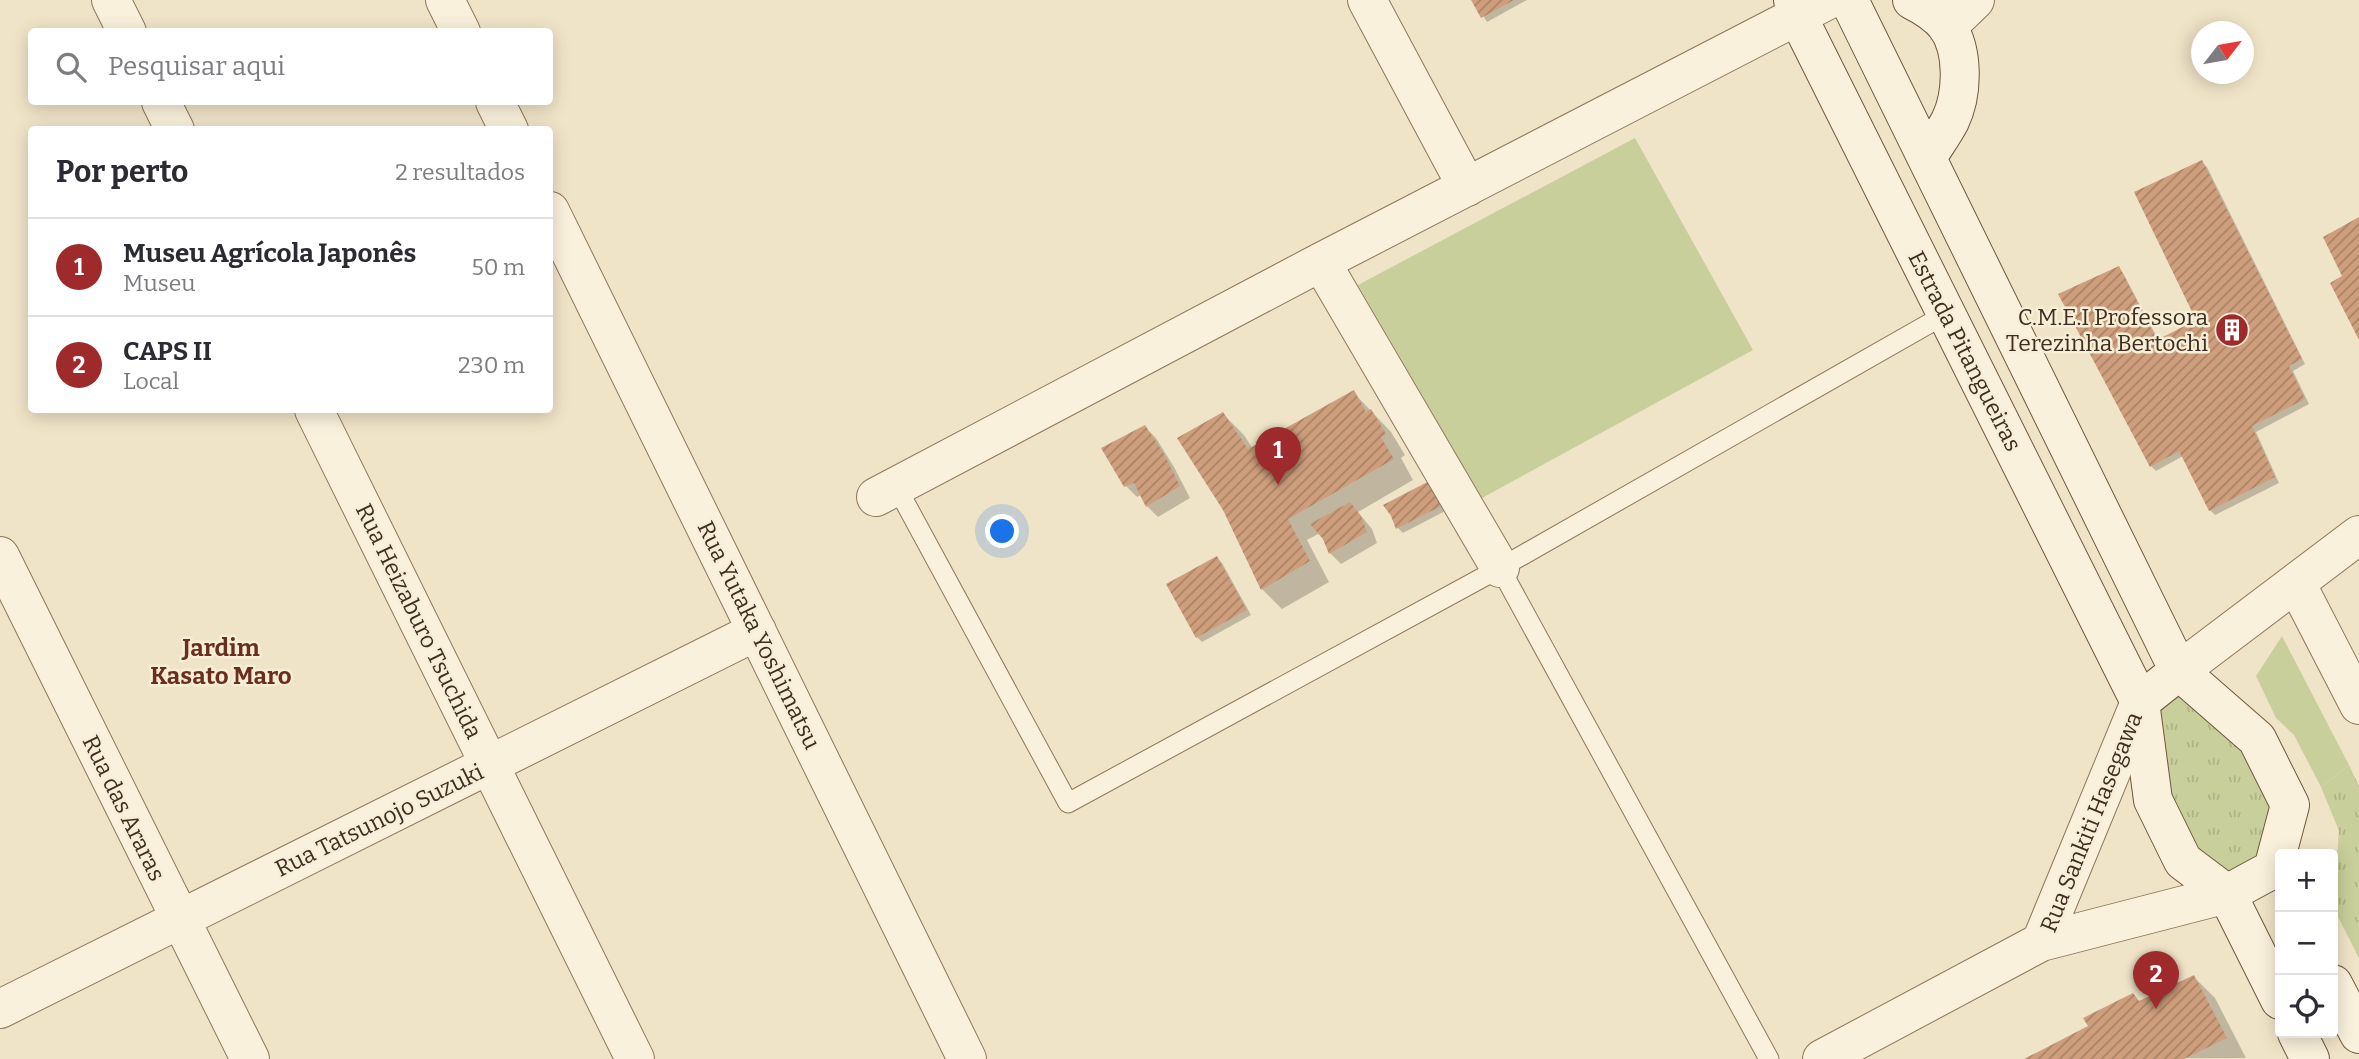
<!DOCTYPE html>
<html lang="pt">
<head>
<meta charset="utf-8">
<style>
	body { margin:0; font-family:Bitter,serif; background:#f2f2f3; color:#2b2b33 }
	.controls { position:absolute; right:21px; bottom:21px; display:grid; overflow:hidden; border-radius:7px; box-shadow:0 4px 18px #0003 }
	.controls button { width:63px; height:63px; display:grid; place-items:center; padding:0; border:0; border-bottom:2px solid #e1e1e2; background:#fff; color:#2b2b33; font:35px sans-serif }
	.compass { position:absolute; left:2191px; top:21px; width:63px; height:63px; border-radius:50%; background:#fff; box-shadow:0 4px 18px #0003; rotate:59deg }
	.you { position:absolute; left:1003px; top:532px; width:24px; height:24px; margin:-18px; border:5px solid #fff; border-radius:50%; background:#1a73e8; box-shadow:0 0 0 10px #1a73e833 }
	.badge { display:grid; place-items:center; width:46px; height:46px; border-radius:50%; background:#9e2a2b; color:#fff; font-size:23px; font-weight:700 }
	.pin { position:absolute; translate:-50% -58px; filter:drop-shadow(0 2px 4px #0008) }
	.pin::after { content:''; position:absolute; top:37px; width:24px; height:21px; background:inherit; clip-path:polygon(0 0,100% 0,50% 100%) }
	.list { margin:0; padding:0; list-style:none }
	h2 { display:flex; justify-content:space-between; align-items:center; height:91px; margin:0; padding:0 28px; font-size:30px }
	h2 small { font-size:23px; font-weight:400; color:#7c7c81 }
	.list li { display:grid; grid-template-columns:46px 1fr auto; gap:21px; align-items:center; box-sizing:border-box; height:98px; padding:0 28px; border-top:2px solid #e1e1e2 }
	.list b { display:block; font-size:26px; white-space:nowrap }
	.list p { margin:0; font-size:23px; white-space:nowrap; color:#7c7c81 }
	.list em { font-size:23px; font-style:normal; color:#7c7c81 }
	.icon { flex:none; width:38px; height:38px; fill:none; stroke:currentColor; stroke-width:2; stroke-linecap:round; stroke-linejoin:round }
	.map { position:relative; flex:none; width:2359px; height:1059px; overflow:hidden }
	.search { position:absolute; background:#fff; box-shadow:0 4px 18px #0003; left:28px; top:28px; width:525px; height:77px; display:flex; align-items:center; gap:18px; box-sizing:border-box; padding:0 24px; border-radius:7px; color:#7c7c81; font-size:26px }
	.panel { position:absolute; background:#fff; box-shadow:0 4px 18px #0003; left:28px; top:126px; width:525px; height:287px; border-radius:7px }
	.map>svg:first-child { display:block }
</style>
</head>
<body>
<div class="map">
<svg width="2359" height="1059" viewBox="0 0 2359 1059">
	<defs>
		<pattern id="grass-tufts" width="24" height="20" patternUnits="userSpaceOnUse" patternTransform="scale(1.75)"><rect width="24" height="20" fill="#c9cf9b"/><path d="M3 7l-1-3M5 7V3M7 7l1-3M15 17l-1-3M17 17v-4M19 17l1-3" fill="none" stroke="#aeb285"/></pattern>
		<pattern id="building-hatch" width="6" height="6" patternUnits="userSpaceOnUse" patternTransform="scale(1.75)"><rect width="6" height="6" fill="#cf9f7d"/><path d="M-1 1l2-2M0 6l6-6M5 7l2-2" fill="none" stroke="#a98266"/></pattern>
	</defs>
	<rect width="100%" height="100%" fill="#f0e4c8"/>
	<path fill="url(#grass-tufts)" d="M2179 696 2220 722 2253 764 2274 817 2267 853 2232 872 2212 867 2198 855 2171 799 2162 757 2161 710 2168 699Z
		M2349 765 2359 786V958L2333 907V876L2336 867 2339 831 2321 787Z"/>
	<path fill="#c9cf9b" d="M1635 138 1753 350 1482 498 1358 285Z
		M2282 636 2349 765 2321 787 2294 735 2276 718 2256 676Z"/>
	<path fill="#0003" d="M1473 0H1527L1487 22Z
		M2202 162 2207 167 2305 364 2293 371 2309 404 2256 432 2279 483 2215 515 2210 510 2183 456 2156 471 2151 466 2118 268 2123 273 2159 341 2198 321Z
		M1354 393 1391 432 1405 455 1401 458 1413 480 1358 512 1372 529 1377 543 1341 564 1330 553 1320 533 1307 540 1329 582 1282 609 1262 589 1223 414 1244 435 1253 449Z
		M1145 427 1156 438 1174 467 1190 498 1158 517 1147 506 1141 495 1137 497 1126 486Z
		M1434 481 1451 508 1403 533 1398 528 1393 515Z
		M1217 558 1222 563 1251 615 1202 642 1197 637Z
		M2194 977 2215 998 2246 1058 2028 1059Z"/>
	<path fill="url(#building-hatch)" d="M1471 0H1514L1481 18Z
		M2202 160 2302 359 2289 366 2305 399 2252 426 2275 477 2209 511 2179 451 2150 467 2058 294 2119 266 2157 340 2196 320 2134 192Z
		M2359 217V340L2330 283 2342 276 2323 237Z
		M1354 390 1366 412 1371 409 1386 434 1381 437 1394 459 1288 519 1310 561 1261 590 1223 510 1177 438 1223 412 1248 449Z
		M1145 425 1164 454 1180 486 1146 507 1134 483 1124 487 1101 448Z
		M1435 478 1447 503 1396 529 1391 516 1383 505Z
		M1350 502 1361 516 1367 532 1329 554 1323 539 1310 524Z
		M1217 556 1247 610 1196 638 1166 584Z
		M2194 975 2227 1038 2184 1059H2024L2088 1026 2083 1018 2133 993 2139 1001Z"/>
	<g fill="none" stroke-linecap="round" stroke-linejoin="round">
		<g stroke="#8d765c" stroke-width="21">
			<path id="lane" d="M896 486 1068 803 1500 568 1946 314
				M1500 568 1769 1059"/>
		</g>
		<g stroke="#8d765c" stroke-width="40">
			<path id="street" d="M111 0 127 32
				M445 0 461 32
				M1367 0 1467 187
				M1947 27 1975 0
				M161 102 175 130
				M495 102 509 130
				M550 211 967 1059
				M1321 262 1500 568
				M314 410 635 1059
				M876 497 1321 262 1828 0
				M0 556 250 1059
				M2296 583 2359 705
				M2179 671 2359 535
				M2041 942 2140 702
				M0 1009 757 631
				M1822 1059 2041 942 2227 894"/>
		</g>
		<g stroke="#6f573f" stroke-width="40">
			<path id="secondary" d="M1793 0 1797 15 2140 702
				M1849 0 2179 671
				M1912 0C1924 6 1938 15 1947 26 1964 51 1963 94 1950 121 1943 134 1934 146 1927 158
				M2179 671 2257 739 2290 805 2273 869 2227 894 2183 861 2153 800 2140 702Z
				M2227 894 2280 1000
				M2333 984 2359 1034
				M2297 1033 2310 1059"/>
		</g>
		<use href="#lane" stroke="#faf1dc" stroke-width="19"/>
		<use href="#street" stroke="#faf1dc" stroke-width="38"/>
		<use href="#secondary" stroke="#faf1dc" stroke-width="38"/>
	</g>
	<defs>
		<g id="building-disc" transform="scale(1.75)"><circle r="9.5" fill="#9e2a2b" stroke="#f7eed8"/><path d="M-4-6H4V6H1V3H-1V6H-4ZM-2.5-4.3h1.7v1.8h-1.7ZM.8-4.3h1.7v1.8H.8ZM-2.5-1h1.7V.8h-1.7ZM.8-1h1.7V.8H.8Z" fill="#fff"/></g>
	</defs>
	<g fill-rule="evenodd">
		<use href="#building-disc" x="2232" y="330"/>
	</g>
	<g text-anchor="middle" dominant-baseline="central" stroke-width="5" stroke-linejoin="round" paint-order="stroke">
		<g font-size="23" fill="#3d2e20" stroke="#f7eed8" text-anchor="end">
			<text x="2208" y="317">C.M.E.I Professora<tspan x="2208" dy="26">Terezinha Bertochi</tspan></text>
		</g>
		<g font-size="23" fill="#3d2e20" stroke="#f7eed8">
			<text transform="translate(1965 351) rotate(63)">Estrada Pitangueiras</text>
			<text transform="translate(419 621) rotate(64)">Rua Heizaburo Tsuchida</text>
			<text transform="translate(759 635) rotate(64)">Rua Yutaka Yoshimatsu</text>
			<text transform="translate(124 808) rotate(64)">Rua das Araras</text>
			<text transform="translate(379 820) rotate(-26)">Rua Tatsunojo Suzuki</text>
			<text transform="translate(2091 822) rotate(-68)">Rua Sankiti Hasegawa</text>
		</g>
		<g font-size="24" font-weight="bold" fill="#6b2e1e" stroke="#f7eed8">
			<text x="221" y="648">Jardim<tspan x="221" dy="28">Kasato Maro</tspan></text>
		</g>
	</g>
</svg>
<div class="controls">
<button>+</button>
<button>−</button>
<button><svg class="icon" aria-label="locate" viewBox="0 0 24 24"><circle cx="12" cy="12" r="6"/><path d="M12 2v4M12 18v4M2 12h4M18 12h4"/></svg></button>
</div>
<svg class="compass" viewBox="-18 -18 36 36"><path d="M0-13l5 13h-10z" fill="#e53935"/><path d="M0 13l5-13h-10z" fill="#7c7c81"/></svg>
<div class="you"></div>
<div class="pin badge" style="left:1278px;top:485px">1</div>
<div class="pin badge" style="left:2156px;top:1009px">2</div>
<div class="search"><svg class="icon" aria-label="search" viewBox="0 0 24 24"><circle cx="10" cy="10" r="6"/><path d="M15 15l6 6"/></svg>Pesquisar aqui</div>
<section class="panel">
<h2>Por perto<small>2 resultados</small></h2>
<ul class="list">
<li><span class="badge">1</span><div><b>Museu Agrícola Japonês</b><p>Museu</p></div><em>50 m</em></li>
<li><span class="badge">2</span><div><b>CAPS II</b><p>Local</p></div><em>230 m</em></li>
</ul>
</section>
</div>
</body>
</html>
